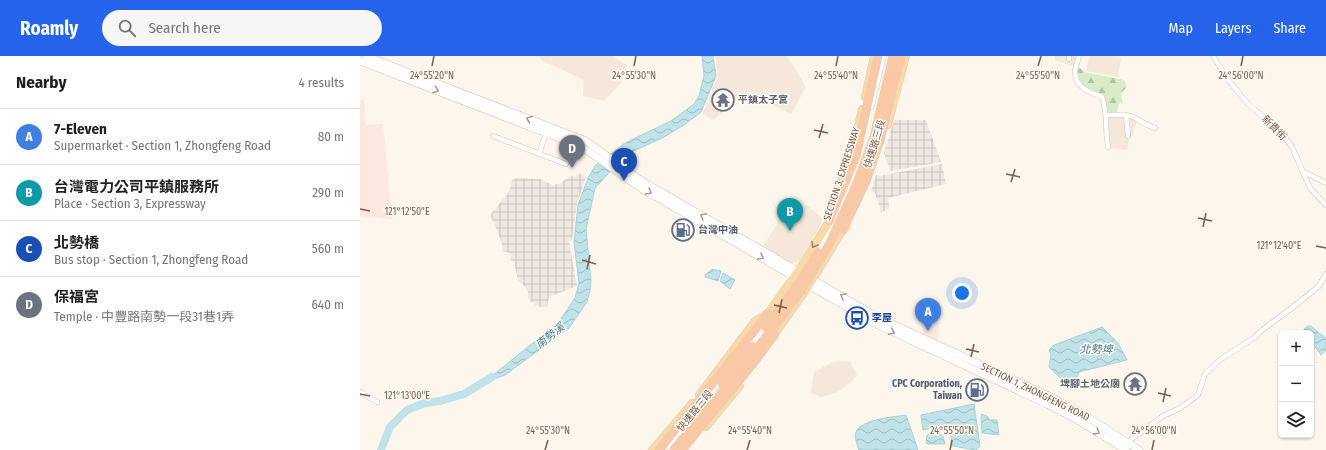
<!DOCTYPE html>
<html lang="en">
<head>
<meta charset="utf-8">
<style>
	body { margin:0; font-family:"Fira Sans Condensed","Noto Sans TC",sans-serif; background:#f6f6f6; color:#202124 }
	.controls { position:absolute; right:12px; bottom:12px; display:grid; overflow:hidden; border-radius:6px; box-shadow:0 1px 3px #0004 }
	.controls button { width:36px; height:36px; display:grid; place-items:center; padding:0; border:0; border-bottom:1px solid #e0e0e0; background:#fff; color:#202124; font:20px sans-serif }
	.you { position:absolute; left:602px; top:237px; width:14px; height:14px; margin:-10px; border:3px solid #fff; border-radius:50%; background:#1a73e8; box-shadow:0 0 0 6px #1a73e833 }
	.badge { display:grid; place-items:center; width:26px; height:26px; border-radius:50%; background:#2563eb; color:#fff; font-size:13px; font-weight:700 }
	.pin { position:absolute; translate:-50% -33px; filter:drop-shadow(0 1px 2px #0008) }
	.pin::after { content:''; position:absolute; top:21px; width:14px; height:12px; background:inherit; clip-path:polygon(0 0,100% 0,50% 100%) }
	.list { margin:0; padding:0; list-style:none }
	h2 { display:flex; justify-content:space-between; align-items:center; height:52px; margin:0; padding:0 16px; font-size:17px }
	h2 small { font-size:13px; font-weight:400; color:#757577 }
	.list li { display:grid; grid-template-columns:26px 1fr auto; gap:12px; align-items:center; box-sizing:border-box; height:56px; padding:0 16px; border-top:1px solid #e0e0e0 }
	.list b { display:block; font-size:15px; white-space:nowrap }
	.list p { margin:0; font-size:13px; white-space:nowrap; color:#757577 }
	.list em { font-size:13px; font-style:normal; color:#757577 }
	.icon { flex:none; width:22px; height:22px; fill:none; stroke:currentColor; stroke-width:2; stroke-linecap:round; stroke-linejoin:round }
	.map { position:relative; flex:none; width:966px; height:394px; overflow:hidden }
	header { display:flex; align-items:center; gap:24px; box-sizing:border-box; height:56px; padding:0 20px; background:#2563eb; color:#fff }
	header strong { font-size:19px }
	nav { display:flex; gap:22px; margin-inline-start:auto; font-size:14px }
	.search { width:280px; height:36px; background:#f6f6f6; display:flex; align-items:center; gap:10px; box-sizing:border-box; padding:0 14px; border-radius:22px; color:#757577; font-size:15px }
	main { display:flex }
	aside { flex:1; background:#fff }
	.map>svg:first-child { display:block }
</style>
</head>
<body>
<header>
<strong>Roamly</strong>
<div class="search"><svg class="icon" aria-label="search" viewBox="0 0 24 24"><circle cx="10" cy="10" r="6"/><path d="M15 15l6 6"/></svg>Search here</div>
<nav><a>Map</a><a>Layers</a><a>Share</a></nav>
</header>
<main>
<aside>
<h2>Nearby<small>4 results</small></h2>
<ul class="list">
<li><span class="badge" style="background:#3f7fe0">A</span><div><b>7-Eleven</b><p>Supermarket · Section 1, Zhongfeng Road</p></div><em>80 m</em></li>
<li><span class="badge" style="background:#0f9aa8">B</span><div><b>台灣電力公司平鎮服務所</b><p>Place · Section 3, Expressway</p></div><em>290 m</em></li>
<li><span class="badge" style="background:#1a4fb4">C</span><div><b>北勢橋</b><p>Bus stop · Section 1, Zhongfeng Road</p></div><em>560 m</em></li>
<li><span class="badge" style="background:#6b7280">D</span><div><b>保福宮</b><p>Temple · 中豐路南勢一段31巷1弄</p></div><em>640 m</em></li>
</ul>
</aside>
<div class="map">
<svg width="966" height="394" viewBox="0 0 966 394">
	<defs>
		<pattern id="industrial-grid" width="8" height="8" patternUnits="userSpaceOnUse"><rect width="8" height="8" fill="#efe9e4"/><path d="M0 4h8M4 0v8" fill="none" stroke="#c7c0bb"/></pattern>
		<pattern id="forest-firs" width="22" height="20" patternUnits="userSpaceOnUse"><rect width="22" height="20" fill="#d8ecc9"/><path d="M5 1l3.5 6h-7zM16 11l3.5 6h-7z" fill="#b4c2a5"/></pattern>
		<pattern id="water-waves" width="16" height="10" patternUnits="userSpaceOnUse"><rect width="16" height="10" fill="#bfe3e8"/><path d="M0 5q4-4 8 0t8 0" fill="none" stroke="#a0bbbe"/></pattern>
	</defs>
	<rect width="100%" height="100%" fill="#fdf6ec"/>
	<path fill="#f5e8da" d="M179 0H252L267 9 261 27 244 45 223 40 224 24 181 4Z
		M355 0H427L446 31 431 58 394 40 384 46 375 42 354 64 342 58 352 36V32L358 21Z
		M695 0H717L716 7 712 10 695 4Z
		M729 0H750L761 2 758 21 726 15Z
		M747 61H763L774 63 777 65 772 80 769 84 767 94 749 92Z
		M435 139 463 163 453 183 440 205 431 208 402 192Z
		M490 305 497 319 492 325 478 336 461 341 451 337 454 316 473 306Z"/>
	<path fill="#fde8e0" d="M4 44 6 69 23 68 32 163 0 160V45Z
		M577 255 579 276 576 286 563 280 561 259Z"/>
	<path fill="url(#industrial-grid)" d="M534 64H566L581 106 530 115 524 97Z
		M582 108 586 128 528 142 529 153 521 156 515 137 511 135 516 119 519 120Z
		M220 117 226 121 217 148 212 183 209 186 217 230 189 241 187 251H180L175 249 174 246H171L168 241V236L163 228 158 224 154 206 151 204 150 197 142 195V188L136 172 130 159 149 136 152 124 157 122 180 123 194 130 196 128H199L210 120 216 121Z"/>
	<path fill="url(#forest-firs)" d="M718 11 724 15V16L764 24 767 31 761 37 763 48 759 47 757 56 748 57 745 40C731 32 716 32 718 11Z"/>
	<path fill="url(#water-waves)" stroke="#a5d3da" d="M342 0H353L356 20 341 56 324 69 304 81 267 98 235 132 226 173 231 224 230 235 227 246 209 272 145 319 123 327 198 267 215 242 219 227 214 186 218 149 228 122 235 110 265 87 311 65 334 48 339 40 344 20Z
		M352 213 361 215 358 225 345 221V219Z
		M363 217 375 224 370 233 360 225Z
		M948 270H951L959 277 966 282V294L961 299 951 285V277H945L944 273Z
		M742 271 758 287 767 304 719 316 717 322H700L689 311 691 298 689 294 694 289Z
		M614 348 620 390 616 394 593 390 589 373 583 370 563 374 561 359Z
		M621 358 627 360 630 364H637L639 379 622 377Z
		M546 359 558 394H499C497 388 494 381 496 376 502 363 533 361 546 359Z
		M578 377 583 380 585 388H567L566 386 567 379Z"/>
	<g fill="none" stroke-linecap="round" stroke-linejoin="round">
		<path stroke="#bfe3e8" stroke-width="8" d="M21 394 30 371 47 354 65 347 80 345 104 338 132 321"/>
		<g stroke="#d1beb0" stroke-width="5.5">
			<path id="minor" d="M719 0C718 5 715 11 715 16 715 31 730 37 742 41 748 57 745 74 748 91
				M853 0 869 25 888 48 920 75 932 91 950 132 966 149
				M709 3V0
				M746 59C756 59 766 57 775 62 782 66 788 70 795 72
				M766 59 768 80
				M133 80 206 108
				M179 98 186 77
				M944 116 966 127
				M0 336 17 346
				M766 387 803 360 820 352 838 339 845 318 860 304 895 281 901 275 933 251 958 231 966 218"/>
		</g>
		<g stroke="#d1beb0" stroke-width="7">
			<path id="tertiary" d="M511 50 523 0
				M307 390 342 349 363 320"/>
		</g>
		<g stroke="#d6c0b0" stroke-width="8">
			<path id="secondary" d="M6 0 226 85 282 125 519 262 693 342 724 359 779 394
				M0 5 222 91 279 131 516 268 689 349 721 366 766 394"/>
		</g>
		<g stroke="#dad1cd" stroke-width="8">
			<path id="primary" d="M505 41 514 0
				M528 69 546 0
				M476 139 491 99 502 53
				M413 282 415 278 449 230 483 174 486 171
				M339 339 395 265 408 257 444 206 469 165 468 160
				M346 371 380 330
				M292 394 332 347"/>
		</g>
		<g stroke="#dad1cd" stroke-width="9">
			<path id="trunk" d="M469 165 496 100
				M483 174 506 125
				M375 299 408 257
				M392 309 415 278"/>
		</g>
		<use href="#minor" stroke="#fff" stroke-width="4.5"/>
		<use href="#tertiary" stroke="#fff" stroke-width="6"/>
		<use href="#secondary" stroke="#fff" stroke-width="7"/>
		<use href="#primary" stroke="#fbd9a5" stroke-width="7"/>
		<use href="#trunk" stroke="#f9c8a4" stroke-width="8"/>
		<g stroke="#dad1cd" stroke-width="9" stroke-linecap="butt">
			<path id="trunk-bridge" d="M496 100 518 0
				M506 125 520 84 541 0
				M406 272 441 224 458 196
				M362 328 392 290
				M299 394 375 299
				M314 394 376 320 422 260 441 235 470 187 497 127 514 81 533 0
				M322 394 392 309"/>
		</g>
		<use href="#trunk-bridge" stroke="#f9c8a4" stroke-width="8"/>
	</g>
	<defs><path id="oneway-chevron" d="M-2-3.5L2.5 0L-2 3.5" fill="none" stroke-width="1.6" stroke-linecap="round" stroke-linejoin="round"/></defs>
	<g stroke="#af9d94">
		<use href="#oneway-chevron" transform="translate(76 34) rotate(21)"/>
		<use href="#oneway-chevron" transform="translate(169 63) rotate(-159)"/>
		<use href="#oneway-chevron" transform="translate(289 136) rotate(30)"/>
		<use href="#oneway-chevron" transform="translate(343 160) rotate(-150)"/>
		<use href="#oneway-chevron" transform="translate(401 201) rotate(30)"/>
		<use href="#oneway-chevron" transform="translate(483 240) rotate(-150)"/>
		<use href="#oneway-chevron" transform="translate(532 276) rotate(25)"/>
		<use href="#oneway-chevron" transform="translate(737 376) rotate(32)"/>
	</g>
	<use stroke="#a18267" href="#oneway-chevron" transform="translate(454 189) rotate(121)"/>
	<path fill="none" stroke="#7a5c4d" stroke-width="1.5" d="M72 10 74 0M274 10 276 0M476 10 478 0M678 10 681 0M881 10 883 0M454 74 468 77M459 82 463 68M646 118 660 121M651 126 655 113M0 153 10 155M838 162 852 165M843 171 846 157M956 190 966 192M222 204 236 208M227 213 230 199M414 249 427 252M419 257 422 243M606 293 619 296M611 301 614 288M798 337 811 340M0 338 10 340M803 346 806 332M185 394 188 384M387 394 390 384M590 394 592 384M792 394 794 384"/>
	<defs>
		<g id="temple-ring" transform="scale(1.15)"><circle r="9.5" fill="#fffaf3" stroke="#6b7280" stroke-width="1.5"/><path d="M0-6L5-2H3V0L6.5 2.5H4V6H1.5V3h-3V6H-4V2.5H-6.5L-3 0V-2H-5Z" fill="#6b7280"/></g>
		<g id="fuel-ring" transform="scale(1.15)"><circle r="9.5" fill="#fffaf3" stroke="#5c6f8a" stroke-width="1.5"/><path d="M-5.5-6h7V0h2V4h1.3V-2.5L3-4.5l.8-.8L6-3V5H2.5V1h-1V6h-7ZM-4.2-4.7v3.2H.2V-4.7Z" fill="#5c6f8a"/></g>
		<g id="bus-ring" transform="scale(1.15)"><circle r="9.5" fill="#fffaf3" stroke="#1a4fb4" stroke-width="1.5"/><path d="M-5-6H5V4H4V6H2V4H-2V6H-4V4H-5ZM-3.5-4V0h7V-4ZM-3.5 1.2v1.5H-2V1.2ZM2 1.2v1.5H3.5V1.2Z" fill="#1a4fb4"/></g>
	</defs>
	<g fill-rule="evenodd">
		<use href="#temple-ring" x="363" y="44"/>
		<use href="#fuel-ring" x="323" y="174"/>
		<use href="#bus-ring" x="497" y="262"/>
		<use href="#temple-ring" x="775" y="328"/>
		<use href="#fuel-ring" x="617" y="334"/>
	</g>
	<g text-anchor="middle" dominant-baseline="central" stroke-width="3" stroke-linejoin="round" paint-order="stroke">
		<g font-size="10" font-weight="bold" fill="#5b616d" stroke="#fffaf3" text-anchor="start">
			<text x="378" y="44">平鎮太子宮</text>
			<text x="760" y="328" text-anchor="end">埤腳土地公廟</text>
		</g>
		<g font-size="10" fill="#7a5c4d" stroke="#fffaf3">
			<text transform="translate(914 72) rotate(45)">新貴街</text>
			<text transform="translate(515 88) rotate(-73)">快速路三段</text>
			<text transform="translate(482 118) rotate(-72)">SECTION 3, EXPRESSWAY</text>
			<text transform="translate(675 336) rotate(26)">SECTION 1, ZHONGFENG ROAD</text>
			<text transform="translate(335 355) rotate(-51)">快速路三段</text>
		</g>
		<g font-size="10" font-weight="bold" fill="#4e5e75" stroke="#fffaf3" text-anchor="start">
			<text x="338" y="174">台灣中油</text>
			<text x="602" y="328" text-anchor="end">CPC Corporation,<tspan x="602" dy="12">Taiwan</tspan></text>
		</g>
		<g font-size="10" font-weight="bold" fill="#164399" stroke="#fffaf3" text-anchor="start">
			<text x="512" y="262">李屋</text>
		</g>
		<g font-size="11" font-style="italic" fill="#437c86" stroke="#fffaf3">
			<text transform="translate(190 280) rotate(-38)">南勢溪</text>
			<text x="736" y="293">北勢埤</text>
		</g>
	</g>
	<g font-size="10" text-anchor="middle" fill="#7a5c4d" stroke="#fffaf3" stroke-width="3" stroke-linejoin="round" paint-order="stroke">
		<text x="72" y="23">24°55'20"N</text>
		<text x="274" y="23">24°55'30"N</text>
		<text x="476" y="23">24°55'40"N</text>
		<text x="678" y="23">24°55'50"N</text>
		<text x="881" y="23">24°56'00"N</text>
		<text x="47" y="159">121°12'50"E</text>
		<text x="919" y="193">121°12'40"E</text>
		<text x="47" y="343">121°13'00"E</text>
		<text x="188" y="378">24°55'30"N</text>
		<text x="390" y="378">24°55'40"N</text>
		<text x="592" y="378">24°55'50"N</text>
		<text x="794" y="378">24°56'00"N</text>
	</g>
</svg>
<div class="controls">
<button>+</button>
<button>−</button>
<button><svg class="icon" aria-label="layers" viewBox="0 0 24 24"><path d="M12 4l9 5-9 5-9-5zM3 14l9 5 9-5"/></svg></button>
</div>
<div class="you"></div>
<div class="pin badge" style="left:568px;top:275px;background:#3f7fe0">A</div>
<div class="pin badge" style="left:430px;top:175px;background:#0f9aa8">B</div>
<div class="pin badge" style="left:264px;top:125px;background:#1a4fb4">C</div>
<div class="pin badge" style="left:212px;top:112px;background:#6b7280">D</div>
</div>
</main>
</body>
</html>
